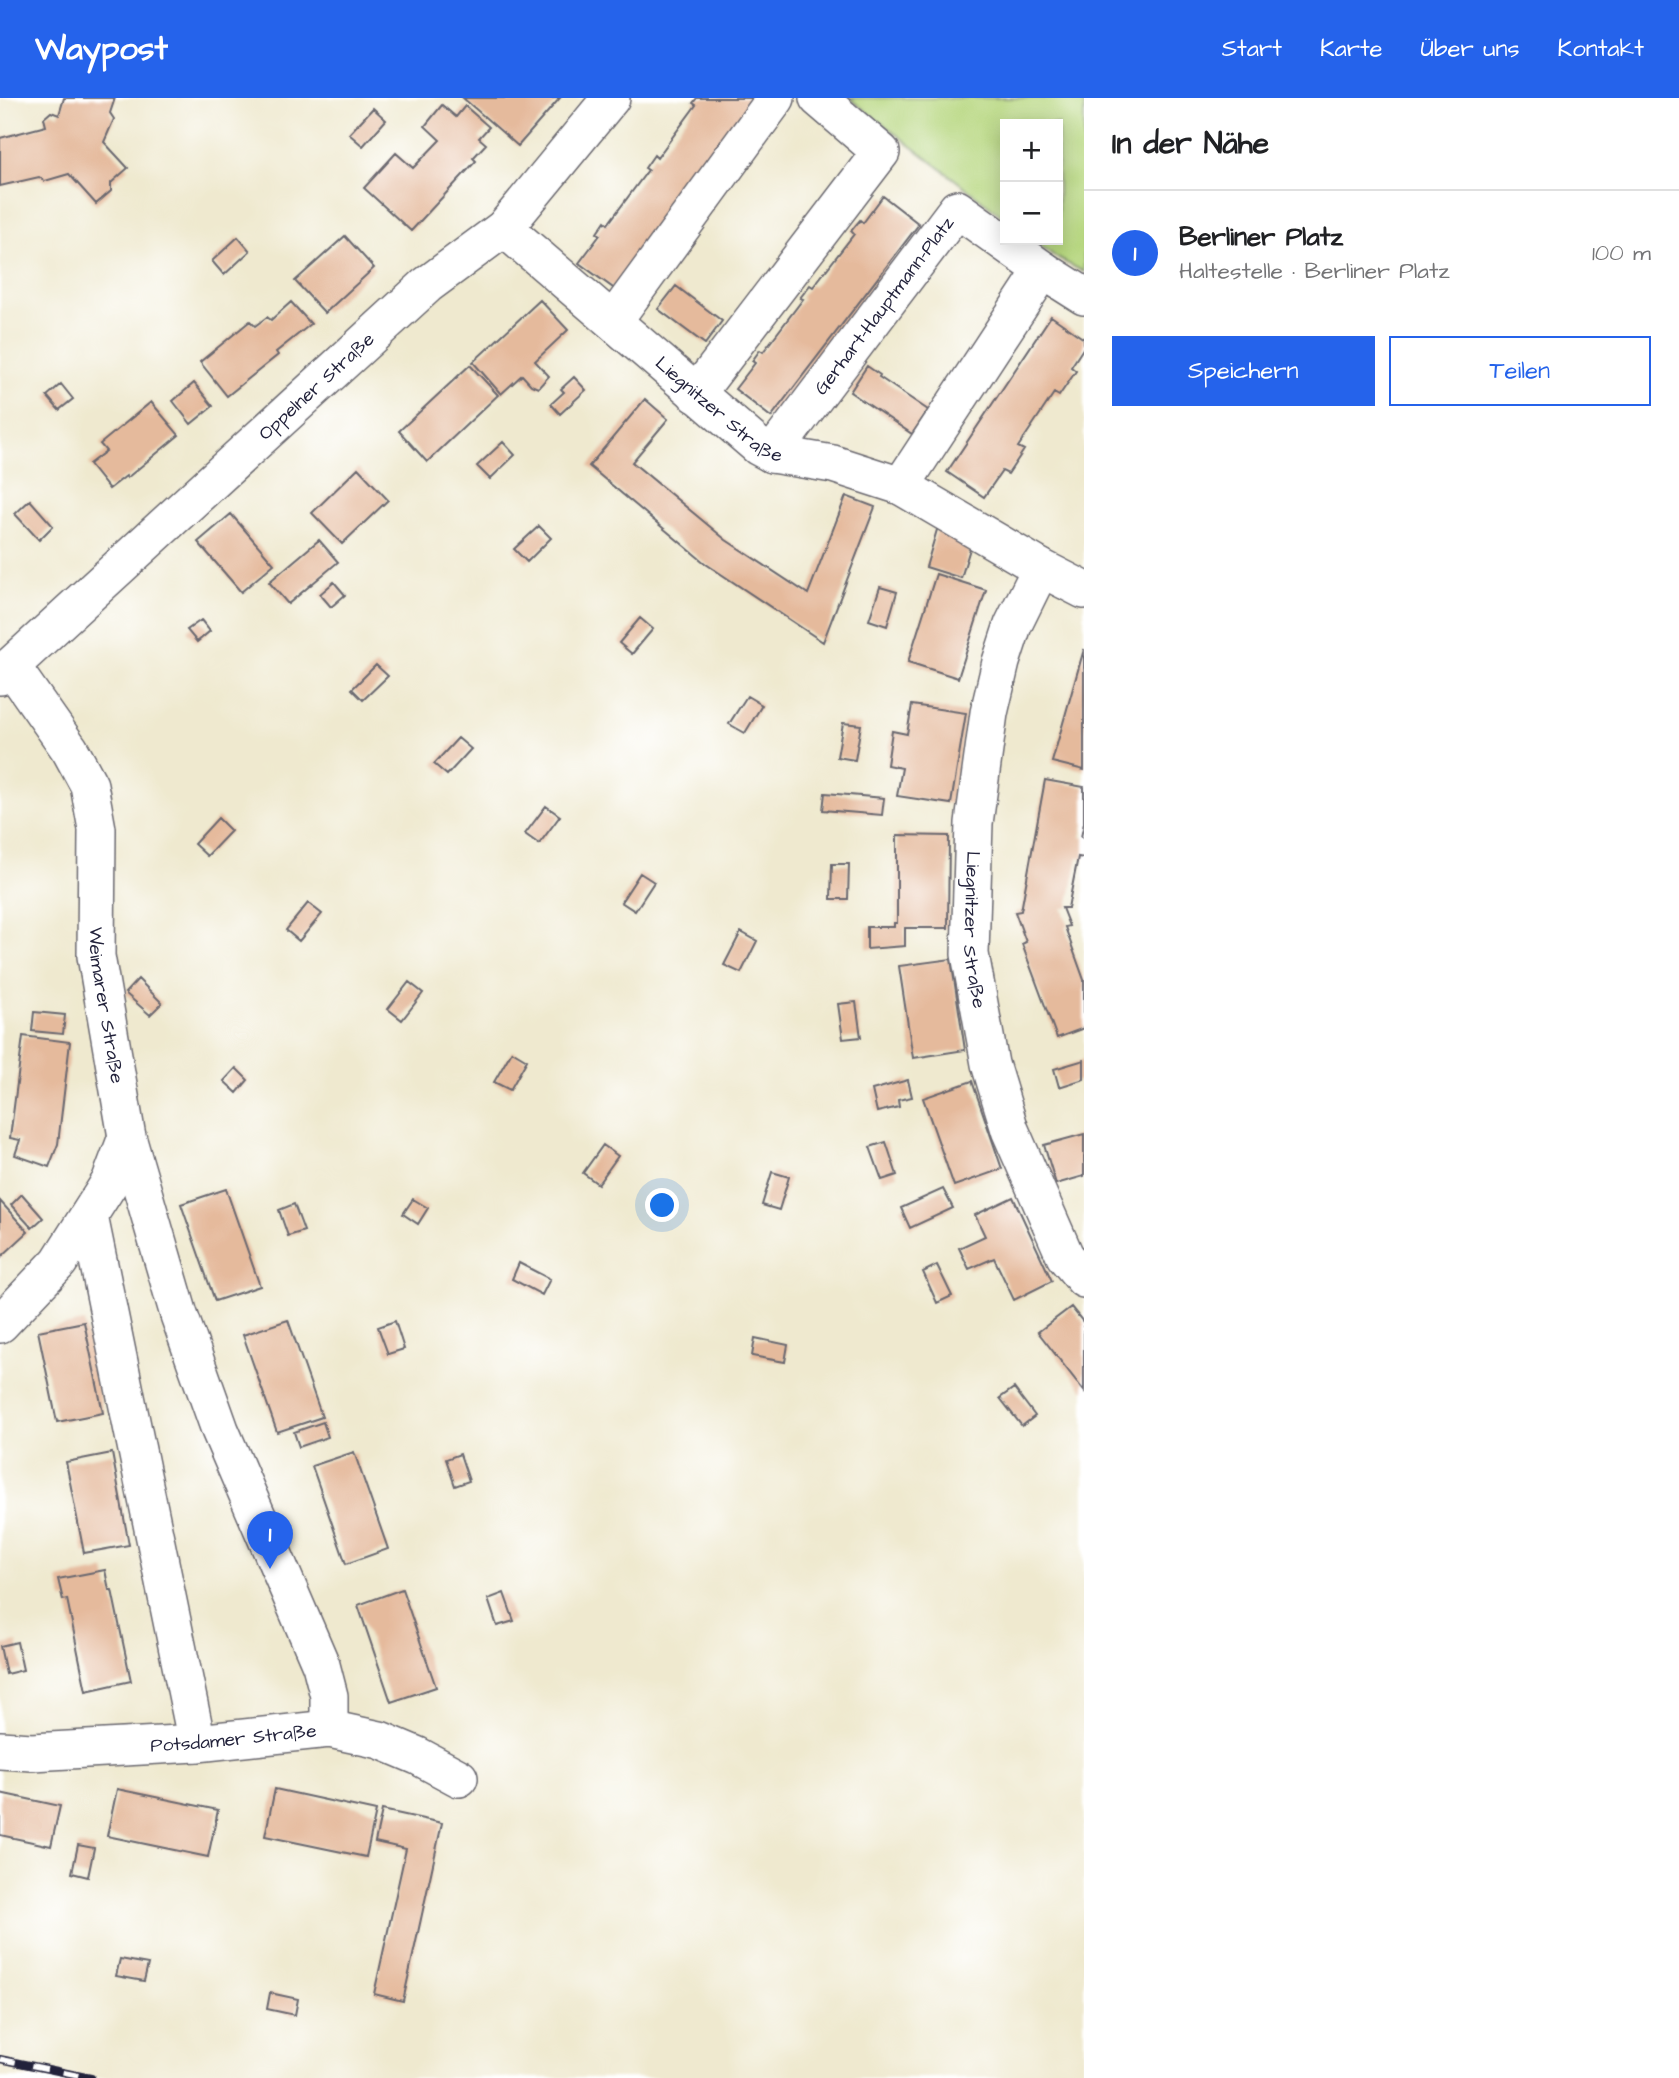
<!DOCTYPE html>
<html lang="de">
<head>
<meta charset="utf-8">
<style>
	body { margin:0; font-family:"Architects Daughter",sans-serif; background:#f2f2f2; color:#202124 }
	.controls { position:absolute; right:21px; top:21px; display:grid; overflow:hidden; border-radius:0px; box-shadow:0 4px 18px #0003 }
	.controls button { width:63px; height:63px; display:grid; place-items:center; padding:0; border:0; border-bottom:2px solid #e0e0e0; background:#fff; color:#202124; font:35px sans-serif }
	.you { position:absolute; left:663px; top:1108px; width:24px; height:24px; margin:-18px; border:5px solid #fff; border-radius:50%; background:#1a73e8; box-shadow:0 0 0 10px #1a73e833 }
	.badge { display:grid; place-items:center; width:46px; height:46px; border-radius:50%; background:#2563eb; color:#fff; font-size:23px; font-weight:700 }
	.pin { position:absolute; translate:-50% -58px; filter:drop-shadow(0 2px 4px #0008) }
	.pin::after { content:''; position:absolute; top:37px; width:24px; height:21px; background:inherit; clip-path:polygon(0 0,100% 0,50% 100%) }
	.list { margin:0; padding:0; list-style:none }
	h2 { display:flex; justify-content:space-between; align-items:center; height:91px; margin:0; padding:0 28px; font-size:30px }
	h2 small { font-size:23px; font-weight:400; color:#757577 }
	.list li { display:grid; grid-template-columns:46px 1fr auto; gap:21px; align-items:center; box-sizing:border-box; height:126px; padding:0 28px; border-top:2px solid #e0e0e0 }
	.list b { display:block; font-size:26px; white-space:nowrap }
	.list p { margin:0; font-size:23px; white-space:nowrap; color:#757577 }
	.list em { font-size:23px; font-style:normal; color:#757577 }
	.actions { display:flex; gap:14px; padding:21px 28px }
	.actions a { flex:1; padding:16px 0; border:2px solid #2563eb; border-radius:0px; text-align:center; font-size:24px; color:#2563eb }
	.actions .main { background:#2563eb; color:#fff }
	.map { position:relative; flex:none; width:1084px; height:1980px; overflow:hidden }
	header { display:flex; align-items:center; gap:42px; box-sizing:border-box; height:98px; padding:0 35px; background:#2563eb; color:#fff }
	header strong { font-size:33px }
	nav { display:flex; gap:38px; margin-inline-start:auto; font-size:24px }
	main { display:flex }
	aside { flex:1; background:#fff }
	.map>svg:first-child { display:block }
</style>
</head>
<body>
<header>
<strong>Waypost</strong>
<nav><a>Start</a><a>Karte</a><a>Über uns</a><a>Kontakt</a></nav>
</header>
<main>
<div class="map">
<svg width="1084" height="1980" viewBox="0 0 1084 1980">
	<rect width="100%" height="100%" fill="#fff"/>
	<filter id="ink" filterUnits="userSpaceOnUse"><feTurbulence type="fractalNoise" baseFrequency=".0143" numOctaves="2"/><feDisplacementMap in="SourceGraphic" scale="14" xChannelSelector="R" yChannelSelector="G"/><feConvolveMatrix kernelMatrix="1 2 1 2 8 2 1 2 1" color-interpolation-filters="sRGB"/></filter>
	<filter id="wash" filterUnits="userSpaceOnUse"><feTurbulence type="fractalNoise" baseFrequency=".00686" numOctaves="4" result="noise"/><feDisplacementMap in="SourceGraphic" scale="28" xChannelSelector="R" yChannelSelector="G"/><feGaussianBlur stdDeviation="1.57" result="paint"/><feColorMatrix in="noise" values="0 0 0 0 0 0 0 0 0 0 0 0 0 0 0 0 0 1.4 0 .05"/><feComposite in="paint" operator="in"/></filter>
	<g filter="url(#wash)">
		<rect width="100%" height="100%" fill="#efe9cf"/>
		<path fill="#b5d67d" stroke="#6c7c5c" stroke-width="2" d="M849 0H1084V174L1057 160 1033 142H1058V26H1005V120Z"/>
		<g id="blocks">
			<path fill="#e5ba9c" d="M64 0H115L110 15 114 21 104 44 128 70 111 85V93L96 106 69 76 45 83 39 79 0 88V40L46 28 44 20 51 14 59 17Z
				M463 0H560L518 48Z
				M697 0H759L616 192 579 165 600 137 597 135 605 123 608 126 648 72 645 70 654 57 657 60 696 7 693 5Z
				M442 7 456 19 465 8 489 29 479 40 486 46 473 60 476 63 411 133 364 90 396 55 413 70 440 42 425 28Z
				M373 10 386 22 363 48 349 36Z
				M883 98 919 126 771 319 735 291 755 265 752 263 760 252 763 254 803 201 800 200 810 187 813 189 854 136 851 133 860 122 863 125Z
				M345 138 374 170 325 215 295 183Z
				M238 139 250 153 224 177 212 163Z
				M676 188 722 223 705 246 658 211Z
				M540 202 568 232 535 263 549 278 538 290 531 287 522 277 501 296 473 264Z
				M291 204 311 226 276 254 278 257 227 298 200 264 250 223 255 228 267 219 271 222Z
				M1051 218 1084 241V249L1071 269 1076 273 1059 298 1054 295 1018 349 1024 352 1008 376 1002 373 984 399 947 374Z
				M470 267 498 297 427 364 399 333Z
				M867 268 880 277 879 279 928 312 912 336 850 294Z
				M574 279 586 292 560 316 551 306 564 294 561 291Z
				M194 285 213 308 191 326 173 303Z
				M61 286 73 301 59 312 47 298Z
				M645 301 668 321 632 364 726 442 808 496 846 398 875 409 823 544 706 466 589 368Z
				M151 304 179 337 127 380 126 378 109 391 89 366 106 353 100 346Z
				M503 344 515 357 490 381 477 368Z
				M358 370 388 402 342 446 312 415Z
				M30 402 53 428 39 442 15 416Z
				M231 416 274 466 241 494 198 444Z
				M939 425 972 444 961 480 926 469Z
				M539 428 551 440 527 464 514 451Z
				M319 442 338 464 288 506 269 484Z
				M936 476 986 492 958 580 908 564Z
				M334 484 345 497 331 509 320 496Z
				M880 489 897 494 887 528 869 522Z
				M640 520 653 531 632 556 619 545Z
				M201 522 210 533 197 544 187 532Z
				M1084 551V672L1052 664Z
				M376 567 388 578 363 602 352 591Z
				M747 598 762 607 745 635 729 626Z
				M912 607 966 615 951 706 897 698 902 670 887 667 892 633 907 636Z
				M843 625 861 627 855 662 837 659Z
				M458 640 471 651 447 677 434 666Z
				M1045 682 1084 689V725L1081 739 1084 740V760L1078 759 1068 810H1062L1069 828 1065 829 1084 882V930L1057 940 1022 846 1026 844 1015 814 1021 813Z
				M825 695 884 700 882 717 823 712Z
				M546 708 560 718 539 746 525 736Z
				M218 720 231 733 207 758 194 746Z
				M897 737 949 738 948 830H905V848L867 851V829H894V825H897Z
				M832 766H849L848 801H831Z
				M640 775 654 784 635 813 621 804Z
				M308 805 322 816 299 843 286 832Z
				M741 834 757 843 741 875 724 867Z
				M951 861 965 952 913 960 899 868Z
				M138 881 162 905 150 917 125 895Z
				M409 884 423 895 402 922 388 911Z
				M856 904 861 939 843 941 838 906Z
				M34 914 65 917 63 936 32 933Z
				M23 938 70 944 58 1046 49 1069 15 1057 20 1042 10 1040Z
				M512 953 527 962 510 992 494 984Z
				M1084 962V981L1059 989 1054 971Z
				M236 970 248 982 237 995 224 983Z
				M908 982 912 999 898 1002 899 1009 877 1014 872 992Z
				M972 983 1002 1071 954 1088 923 1000Z
				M1084 1036V1078L1056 1086 1044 1047Z
				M886 1044 897 1077 882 1082 870 1049Z
				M603 1047 618 1058 598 1086 583 1075Z
				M772 1074 789 1079 779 1112 762 1107Z
				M226 1091 260 1188 215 1203 181 1106Z
				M943 1091 953 1110 910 1130 901 1110Z
				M22 1096 43 1120 32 1130 11 1107Z
				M1013 1099 1052 1183 1014 1202 994 1160 969 1171 959 1150 985 1138 975 1117Z
				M413 1101 428 1110 418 1126 403 1116Z
				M0 1103 28 1134 0 1160Z
				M294 1106 304 1133 288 1138 279 1112Z
				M519 1165 550 1181 542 1197 512 1181Z
				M937 1167 952 1198 937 1205 923 1174Z
				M1071 1209 1084 1225V1293L1038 1234Z
				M288 1222 322 1319 277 1334 243 1237Z
				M395 1223 404 1251 388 1256 378 1229Z
				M84 1224 103 1315 57 1324 38 1233Z
				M755 1240 788 1247 785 1264 752 1258Z
				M1014 1290 1035 1318 1022 1328 1000 1300Z
				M323 1324 328 1339 299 1349 294 1334Z
				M354 1354 388 1451 346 1466 312 1368Z
				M112 1355 129 1447 84 1455 66 1364Z
				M460 1356 469 1383 455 1388 446 1361Z
				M105 1472 109 1492H112L131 1583 86 1593 67 1501 63 1502 58 1481Z
				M402 1491 436 1589 391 1604 358 1507Z
				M504 1495 514 1523 497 1528 488 1501Z
				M17 1544 23 1572 6 1576 0 1548Z
				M117 1691 218 1712 208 1759 107 1738Z
				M275 1691 376 1713 366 1759 265 1738Z
				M0 1695 60 1708 51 1748 0 1737Z
				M382 1712 442 1725 403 1903 374 1896 406 1751 375 1744Z
				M78 1747 94 1750 88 1779 72 1775Z
				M120 1861 148 1866 144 1883 116 1878Z
				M270 1895 298 1901 295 1917 267 1911Z"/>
		</g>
	</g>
	<g filter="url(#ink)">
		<use href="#blocks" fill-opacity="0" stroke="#6a686f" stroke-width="2"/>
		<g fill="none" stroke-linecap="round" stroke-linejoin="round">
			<g stroke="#6a686f" stroke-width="40">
				<g id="minor">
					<path id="s1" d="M504 130 759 349 772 356 833 366 901 388 1041 470 1084 492"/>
					<path d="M613 223 776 0"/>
					<path d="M696 296 881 54 818 0"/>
					<path id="s2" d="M772 356 957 111 1043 172 1084 198"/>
					<path d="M901 388 1043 172"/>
					<path id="s3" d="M1041 470 1013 527 1001 564 989 615 974 725 970 856 990 966 1010 1032 1065 1158 1084 1181"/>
					<path id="s4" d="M11 568 70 652 89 687 97 731 96 858 127 1039 179 1217 220 1332 321 1567 329 1598V1631"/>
					<path id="s5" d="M0 578 427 187 504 130 611 0"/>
					<path d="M89 1118 197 1645"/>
					<path d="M0 1226 59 1164 110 1084 127 1039"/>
					<path id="s6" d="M0 1652 32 1654 197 1645 329 1631 380 1642 418 1658 459 1680"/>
				</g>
			</g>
			<use href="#minor" stroke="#fff" stroke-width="37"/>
			<g stroke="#22223b" stroke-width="8">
				<path id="rail" d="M0 1961 91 1980"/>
			</g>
			<use href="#rail" stroke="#fff" stroke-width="5" stroke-dasharray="16" stroke-linecap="butt"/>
		</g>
	</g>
	<g text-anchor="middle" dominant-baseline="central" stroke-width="7" stroke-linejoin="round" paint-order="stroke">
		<g font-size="19" fill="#22223b" stroke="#fff">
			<text stroke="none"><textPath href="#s2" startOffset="186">Gerhart-Hauptmann-Platz</textPath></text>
			<text stroke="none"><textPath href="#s5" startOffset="429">Oppelner Straße</textPath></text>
			<text stroke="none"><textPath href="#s1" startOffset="282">Liegnitzer Straße</textPath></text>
			<text stroke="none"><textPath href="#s3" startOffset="373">Liegnitzer Straße</textPath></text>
			<text stroke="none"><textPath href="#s4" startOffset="364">Weimarer Straße</textPath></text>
			<text stroke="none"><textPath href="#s6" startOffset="234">Potsdamer Straße</textPath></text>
		</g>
	</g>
</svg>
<div class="controls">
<button>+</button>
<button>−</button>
</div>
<div class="you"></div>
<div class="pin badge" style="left:270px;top:1471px">1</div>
</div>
<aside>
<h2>In der Nähe<small></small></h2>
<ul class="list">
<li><span class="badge">1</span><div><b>Berliner Platz</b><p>Haltestelle · Berliner Platz</p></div><em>100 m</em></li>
</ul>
<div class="actions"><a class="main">Speichern</a><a>Teilen</a></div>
</aside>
</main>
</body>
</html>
